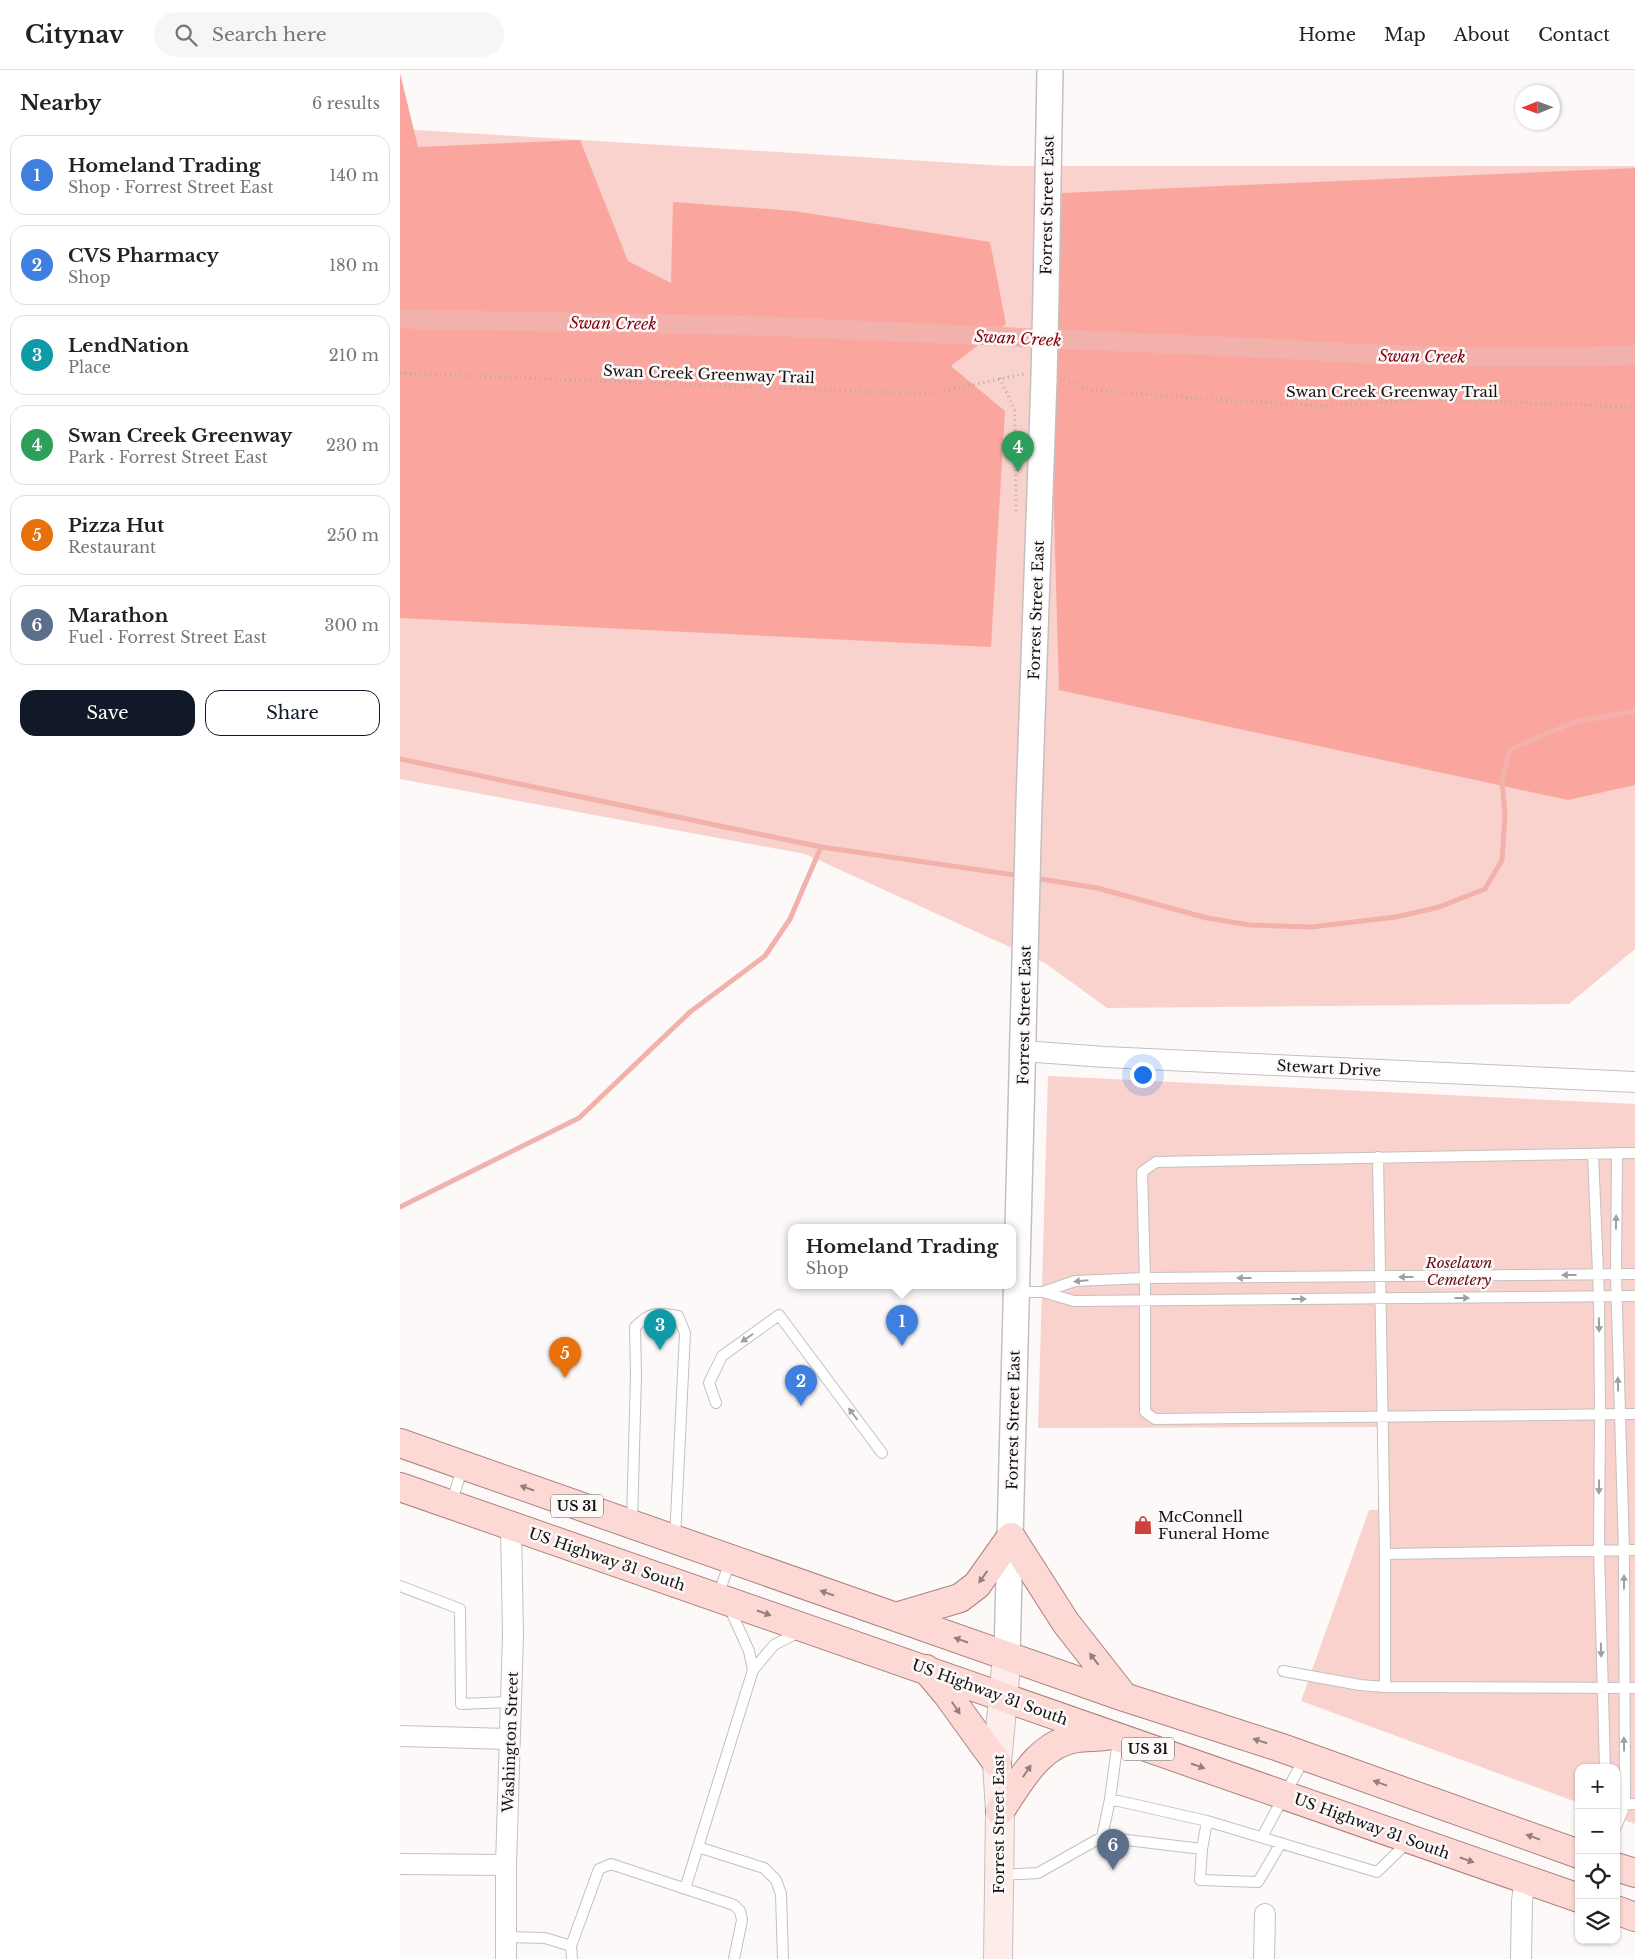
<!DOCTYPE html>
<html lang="en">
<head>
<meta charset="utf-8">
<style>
	body { margin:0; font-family:"Libre Baskerville",serif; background:#f6f6f6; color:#222 }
	.controls { position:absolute; right:15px; bottom:15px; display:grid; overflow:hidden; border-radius:10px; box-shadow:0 1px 4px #0004 }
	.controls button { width:45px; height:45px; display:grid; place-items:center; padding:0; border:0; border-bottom:1px solid #e0e0e0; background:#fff; color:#222; font:25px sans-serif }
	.compass { position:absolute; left:1115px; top:15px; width:45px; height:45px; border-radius:50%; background:#fff; box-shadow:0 1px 4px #0004; rotate:269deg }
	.you { position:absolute; left:742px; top:1004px; width:18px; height:18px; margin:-12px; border:4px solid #fff; border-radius:50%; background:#1a73e8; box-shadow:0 0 0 8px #1a73e833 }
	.badge { display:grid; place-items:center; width:32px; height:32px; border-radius:50%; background:#111827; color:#fff; font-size:16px; font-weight:700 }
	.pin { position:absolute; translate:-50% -41px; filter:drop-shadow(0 1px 2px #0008) }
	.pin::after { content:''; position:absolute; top:26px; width:18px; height:15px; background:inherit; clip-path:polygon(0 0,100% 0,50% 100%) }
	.popup { position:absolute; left:388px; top:1154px; width:228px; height:65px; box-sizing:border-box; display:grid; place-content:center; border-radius:10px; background:#fff; filter:drop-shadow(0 1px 4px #0005); font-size:16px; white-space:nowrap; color:#767676 }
	.popup b { font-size:19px; color:#222 }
	.popup::after { content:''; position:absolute; left:50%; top:100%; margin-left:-10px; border:10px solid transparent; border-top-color:#fff }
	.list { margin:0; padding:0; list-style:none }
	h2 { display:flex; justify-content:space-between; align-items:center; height:65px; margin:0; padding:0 20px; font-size:21px }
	h2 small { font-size:16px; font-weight:400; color:#767676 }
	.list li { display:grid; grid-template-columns:32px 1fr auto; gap:15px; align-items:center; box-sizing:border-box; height:80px; margin:0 10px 10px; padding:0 10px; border:1px solid #e0e0e0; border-radius:15px }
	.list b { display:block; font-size:19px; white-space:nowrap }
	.list p { margin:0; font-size:16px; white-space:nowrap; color:#767676 }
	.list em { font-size:16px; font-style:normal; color:#767676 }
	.actions { display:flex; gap:10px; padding:15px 20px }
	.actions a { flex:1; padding:11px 0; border:1px solid #111827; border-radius:15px; text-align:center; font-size:18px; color:#111827 }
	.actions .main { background:#111827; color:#fff }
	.icon { flex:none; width:28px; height:28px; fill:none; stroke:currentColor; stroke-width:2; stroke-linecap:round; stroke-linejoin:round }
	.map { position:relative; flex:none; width:1235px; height:1889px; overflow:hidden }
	header { display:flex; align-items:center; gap:30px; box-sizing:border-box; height:70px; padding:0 25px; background:#fff; border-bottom:1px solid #e0e0e0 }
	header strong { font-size:24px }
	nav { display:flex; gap:28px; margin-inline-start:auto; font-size:18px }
	.search { width:350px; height:45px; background:#f6f6f6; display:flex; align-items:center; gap:12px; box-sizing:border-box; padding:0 18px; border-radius:28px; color:#767676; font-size:19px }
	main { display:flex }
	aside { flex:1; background:#fff }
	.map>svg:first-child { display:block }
</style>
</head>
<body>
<header>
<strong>Citynav</strong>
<div class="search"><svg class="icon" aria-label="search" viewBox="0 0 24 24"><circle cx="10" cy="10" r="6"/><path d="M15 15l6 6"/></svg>Search here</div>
<nav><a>Home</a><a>Map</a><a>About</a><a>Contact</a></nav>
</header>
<main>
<aside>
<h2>Nearby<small>6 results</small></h2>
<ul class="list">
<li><span class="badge" style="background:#3f7fe0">1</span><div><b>Homeland Trading</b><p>Shop · Forrest Street East</p></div><em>140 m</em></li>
<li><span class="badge" style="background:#3f7fe0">2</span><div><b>CVS Pharmacy</b><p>Shop</p></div><em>180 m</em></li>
<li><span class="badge" style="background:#0f9aa8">3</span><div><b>LendNation</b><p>Place</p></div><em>210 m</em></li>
<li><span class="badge" style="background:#2e9e5b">4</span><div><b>Swan Creek Greenway</b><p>Park · Forrest Street East</p></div><em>230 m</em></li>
<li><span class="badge" style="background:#e8710a">5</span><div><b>Pizza Hut</b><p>Restaurant</p></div><em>250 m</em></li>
<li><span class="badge" style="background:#5c6f8a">6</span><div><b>Marathon</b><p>Fuel · Forrest Street East</p></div><em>300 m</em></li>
</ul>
<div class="actions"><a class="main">Save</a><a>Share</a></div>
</aside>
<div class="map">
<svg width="1235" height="1889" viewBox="0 0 1235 1889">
	<rect width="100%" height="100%" fill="#fdf9f9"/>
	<path fill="#f9d2cd" d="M0 59 607 96H1235V879L1169 934 707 938 645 893 405 784 0 709Z
		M648 1006 1235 1034V1754L1216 1747V1698H1179V1733L901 1631 969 1440H978V1357L638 1358Z"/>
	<path fill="#faa69e" d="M0 3 18 77 180 70 228 191 271 213 273 132 394 141 590 172 606 254 551 296 605 341 591 577 0 548Z
		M1235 98V715L1168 730 659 620 653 410 662 123Z"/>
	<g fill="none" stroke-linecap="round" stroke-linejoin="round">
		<path stroke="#f2b2ab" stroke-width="5" d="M0 689 421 777 621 806
			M634 808 697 818 807 848 850 855 911 857 996 847 1039 837 1085 819 1102 790 1105 745 1102 710 1110 679 1175 652 1235 641
			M0 1137 179 1048 290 942 365 886 390 849 421 777"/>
		<path stroke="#f2b2ab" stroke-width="19" d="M0 249 361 256 861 278 967 284 1069 287H1175L1235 285"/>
		<g stroke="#c3c0bf" stroke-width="12">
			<path id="service" d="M1235 1083 756 1092 742 1102 745 1208V1342L755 1349 1235 1344
				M1193 1084 1199 1226 1200 1344 1199 1481 1205 1698
				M978 1087 985 1484V1617L1235 1618
				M1235 1204 745 1208 675 1211 643 1222 674 1231 1235 1226
				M617 1222H643
				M316 1333 309 1313 322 1286 379 1245 482 1383
				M51 1434 63 1396
				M232 1452 236 1305 235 1257C251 1241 256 1242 278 1246L285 1263 275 1469
				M985 1484 1235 1480
				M0 1516 60 1539 61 1634 111 1632
				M318 1526 330 1491
				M329 1537 349 1581 353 1600 374 1575 399 1562
				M353 1600 298 1777 364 1798 376 1810 381 1824 383 1889
				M883 1601 960 1615 985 1617
				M710 1729 807 1751 977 1802 1009 1771
				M1216 1735 1235 1734
				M807 1751 802 1779 800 1810 858 1812 881 1773
				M1216 1757 1225 1735 1224 1481 1216 1205 1217 1083
				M702 1767 802 1779
				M862 1767 905 1687
				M599 1805 638 1803 702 1767 710 1729 718 1670
				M285 1819 298 1777
				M106 1867 145 1868 171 1876
				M172 1889 171 1876 199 1799 211 1794 334 1835 340 1841 342 1850 334 1889"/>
		</g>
		<g stroke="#c3c0bf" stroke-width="22">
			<path id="minor" d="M623 981 705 987 1235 1012
				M0 1666 109 1669
				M0 1794 106 1795
				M106 1889V1795L113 1565 111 1456
				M864 1889 865 1844
				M1121 1889 1122 1831 1125 1810"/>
		</g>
		<g stroke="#c3c0bf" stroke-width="28">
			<path id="tertiary" d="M646 223 650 0
				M607 1586 629 733 644 309"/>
		</g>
		<g stroke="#c3c0bf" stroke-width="30">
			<path id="secondary" d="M598 1889 600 1741 597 1693 607 1586"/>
		</g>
		<g stroke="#a9827f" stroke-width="30">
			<path id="primary" d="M0 1373 724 1627 879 1677 1179 1784
				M0 1417 1179 1828
				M496 1547 560 1528 577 1515 611 1467 666 1553 724 1627
				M526 1599 547 1624 597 1693
				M600 1741C619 1713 639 1673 677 1668 686 1667 696 1667 705 1666
				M1216 1797 1235 1803
				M1216 1840 1235 1847"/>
		</g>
		<path stroke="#b0adad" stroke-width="3" stroke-dasharray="1 4" stroke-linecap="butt" d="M0 303 529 324 624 304
			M600 308 615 341 616 442
			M664 308 690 320 808 329 923 336 1030 329 1235 337"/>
		<use href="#service" stroke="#fff" stroke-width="10"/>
		<use href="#minor" stroke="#fff" stroke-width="20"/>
		<use href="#tertiary" stroke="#fff" stroke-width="25"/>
		<use href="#secondary" stroke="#feecea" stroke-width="28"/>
		<use href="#primary" stroke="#fcd9d5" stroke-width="28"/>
		<g stroke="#c3c0bf" stroke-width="28" stroke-linecap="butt">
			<path id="tertiary-bridge" d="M644 309 646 223"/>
		</g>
		<use href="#tertiary-bridge" stroke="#fff" stroke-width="25"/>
	</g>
	<defs><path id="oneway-solid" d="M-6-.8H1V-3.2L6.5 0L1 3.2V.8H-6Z" transform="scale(1.25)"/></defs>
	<g fill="#a1a0a0">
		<use href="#oneway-solid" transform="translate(1216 1152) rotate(-89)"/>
		<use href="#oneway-solid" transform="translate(1169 1205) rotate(180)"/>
		<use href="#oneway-solid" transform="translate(1006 1207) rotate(180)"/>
		<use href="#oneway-solid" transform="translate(844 1208) rotate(180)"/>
		<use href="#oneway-solid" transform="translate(681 1211) rotate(175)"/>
		<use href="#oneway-solid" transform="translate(1062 1228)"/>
		<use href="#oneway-solid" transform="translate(899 1229)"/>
		<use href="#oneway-solid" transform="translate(1199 1255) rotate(89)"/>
		<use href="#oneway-solid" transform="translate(347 1268) rotate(145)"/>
		<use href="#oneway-solid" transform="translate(1218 1314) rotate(-91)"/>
		<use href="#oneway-solid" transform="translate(453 1344) rotate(-127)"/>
		<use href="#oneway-solid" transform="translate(1199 1417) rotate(91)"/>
		<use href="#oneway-solid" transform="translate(1224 1512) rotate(-90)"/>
		<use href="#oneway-solid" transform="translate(1201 1580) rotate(89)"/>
		<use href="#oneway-solid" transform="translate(1224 1674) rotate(-91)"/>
	</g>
	<g fill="#937f7d">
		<use href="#oneway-solid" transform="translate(127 1418) rotate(-161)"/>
		<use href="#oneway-solid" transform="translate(583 1507) rotate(125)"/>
		<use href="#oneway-solid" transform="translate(427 1523) rotate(-161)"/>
		<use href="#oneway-solid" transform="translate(364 1543) rotate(19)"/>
		<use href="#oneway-solid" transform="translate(561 1570) rotate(-161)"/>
		<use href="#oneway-solid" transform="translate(694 1589) rotate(-128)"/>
		<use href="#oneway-solid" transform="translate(556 1638) rotate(56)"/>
		<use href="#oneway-solid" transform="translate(860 1671) rotate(-162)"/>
		<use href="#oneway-solid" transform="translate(798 1696) rotate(19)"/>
		<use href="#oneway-solid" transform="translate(627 1701) rotate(-56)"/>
		<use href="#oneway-solid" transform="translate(980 1713) rotate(-160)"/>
		<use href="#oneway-solid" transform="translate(1133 1767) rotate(-160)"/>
		<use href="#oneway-solid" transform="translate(1067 1790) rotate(19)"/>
	</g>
	<defs>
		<g id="shop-bare" transform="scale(1.5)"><path d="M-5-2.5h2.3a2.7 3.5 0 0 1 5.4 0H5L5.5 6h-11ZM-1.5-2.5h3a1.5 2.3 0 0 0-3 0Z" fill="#cf413e" stroke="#fdf9f9" stroke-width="2.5" paint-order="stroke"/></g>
	</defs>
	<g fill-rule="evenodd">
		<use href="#shop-bare" x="743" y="1455"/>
	</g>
	<g text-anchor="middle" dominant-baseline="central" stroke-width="5" stroke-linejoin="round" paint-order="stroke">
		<g fill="#fdf9f9" stroke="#595757" stroke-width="1">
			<rect x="151" y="1424.5" width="52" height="23" rx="4"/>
			<rect x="722" y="1667.5" width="52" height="23" rx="4"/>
		</g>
		<g font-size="14" font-weight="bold" fill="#131212">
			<text x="177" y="1436">US 31</text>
			<text x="748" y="1679">US 31</text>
		</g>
		<g font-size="15" fill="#131212" stroke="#fdf9f9">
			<text transform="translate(647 135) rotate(-89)">Forrest Street East</text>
			<text transform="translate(309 304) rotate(2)">Swan Creek Greenway Trail</text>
			<text x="992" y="321">Swan Creek Greenway Trail</text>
			<text transform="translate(636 540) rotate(-88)">Forrest Street East</text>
			<text transform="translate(624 945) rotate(-89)">Forrest Street East</text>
			<text transform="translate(929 998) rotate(3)">Stewart Drive</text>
			<text transform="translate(613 1350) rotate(-89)">Forrest Street East</text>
			<text transform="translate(207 1489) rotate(19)">US Highway 31 South</text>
			<text transform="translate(590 1622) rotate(20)">US Highway 31 South</text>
			<text transform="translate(110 1672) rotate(-88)">Washington Street</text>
			<text transform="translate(598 1754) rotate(-90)">Forrest Street East</text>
			<text transform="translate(972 1756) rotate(20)">US Highway 31 South</text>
		</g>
		<g font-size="15" font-style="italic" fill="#690d11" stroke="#fdf9f9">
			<text x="1059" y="1192">Roselawn<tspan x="1059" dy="17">Cemetery</tspan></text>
		</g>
		<g font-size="15" fill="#131212" stroke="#fdf9f9" text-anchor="start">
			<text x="758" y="1446">McConnell<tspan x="758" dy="17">Funeral Home</tspan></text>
		</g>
		<g font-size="16" font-style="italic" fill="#82000e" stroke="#fdf9f9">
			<text transform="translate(213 253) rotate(1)">Swan Creek</text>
			<text transform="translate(618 268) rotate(3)">Swan Creek</text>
			<text transform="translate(1022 286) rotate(1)">Swan Creek</text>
		</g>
	</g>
</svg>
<div class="controls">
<button>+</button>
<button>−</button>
<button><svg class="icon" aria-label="locate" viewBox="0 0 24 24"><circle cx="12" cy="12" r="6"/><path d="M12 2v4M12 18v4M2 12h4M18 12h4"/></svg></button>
<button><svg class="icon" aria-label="layers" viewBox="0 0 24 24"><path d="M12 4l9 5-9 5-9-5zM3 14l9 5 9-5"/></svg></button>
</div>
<svg class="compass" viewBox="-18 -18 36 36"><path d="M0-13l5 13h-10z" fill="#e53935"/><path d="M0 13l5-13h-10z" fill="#767676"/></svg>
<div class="you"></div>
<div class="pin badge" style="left:502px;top:1276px;background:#3f7fe0">1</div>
<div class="popup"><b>Homeland Trading</b>Shop</div>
<div class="pin badge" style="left:401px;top:1336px;background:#3f7fe0">2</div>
<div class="pin badge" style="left:260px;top:1280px;background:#0f9aa8">3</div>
<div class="pin badge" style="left:618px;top:402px;background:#2e9e5b">4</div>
<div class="pin badge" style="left:165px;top:1308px;background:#e8710a">5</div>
<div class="pin badge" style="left:713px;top:1800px;background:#5c6f8a">6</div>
</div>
</main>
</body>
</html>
